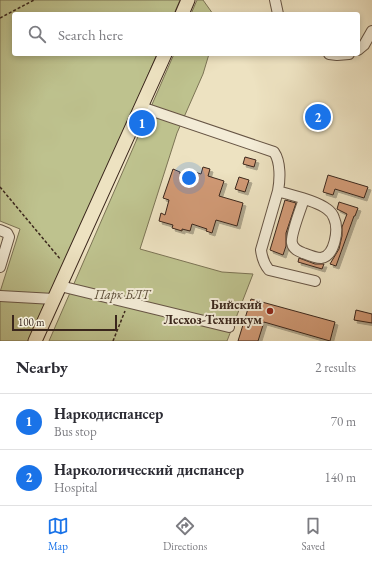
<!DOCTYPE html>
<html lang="en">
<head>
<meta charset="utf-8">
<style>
	body { margin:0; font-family:"EB Garamond",serif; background:#f7f7f7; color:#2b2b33 }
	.scale { position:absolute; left:12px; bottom:10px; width:105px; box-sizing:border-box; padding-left:4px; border:2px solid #3a261c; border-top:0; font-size:11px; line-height:14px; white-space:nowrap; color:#3a261c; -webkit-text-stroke:3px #f3ecd7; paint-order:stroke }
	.you { position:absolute; left:189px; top:178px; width:14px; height:14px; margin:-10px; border:3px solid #fff; border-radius:50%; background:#1a73e8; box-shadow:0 0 0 6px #1a73e833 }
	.badge { display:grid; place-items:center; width:26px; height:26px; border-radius:50%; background:#1a73e8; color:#fff; font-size:13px; font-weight:700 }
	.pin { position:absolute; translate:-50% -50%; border:2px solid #fff; box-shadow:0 1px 4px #0006 }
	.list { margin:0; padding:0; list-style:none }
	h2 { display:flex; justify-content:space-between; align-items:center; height:52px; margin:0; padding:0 16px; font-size:17px }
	h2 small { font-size:13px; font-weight:400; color:#7c7c81 }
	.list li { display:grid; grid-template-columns:26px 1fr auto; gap:12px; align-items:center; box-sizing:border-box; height:56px; padding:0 16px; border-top:1px solid #e1e1e2 }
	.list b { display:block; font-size:15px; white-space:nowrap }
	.list p { margin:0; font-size:13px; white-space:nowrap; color:#7c7c81 }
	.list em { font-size:13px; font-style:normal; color:#7c7c81 }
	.icon { flex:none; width:22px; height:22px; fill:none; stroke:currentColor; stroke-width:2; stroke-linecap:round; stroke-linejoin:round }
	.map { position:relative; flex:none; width:372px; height:341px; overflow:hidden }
	.search { position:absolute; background:#fff; box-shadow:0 2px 6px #0003; left:12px; right:12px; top:12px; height:44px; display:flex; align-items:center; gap:10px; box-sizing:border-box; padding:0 14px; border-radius:4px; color:#7c7c81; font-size:15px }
	.sheet { height:164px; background:#fff }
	nav { display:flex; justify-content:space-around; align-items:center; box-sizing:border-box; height:56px; border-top:1px solid #e1e1e2; background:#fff; font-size:11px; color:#7c7c81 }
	nav a { display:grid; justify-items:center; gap:2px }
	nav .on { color:#1a73e8 }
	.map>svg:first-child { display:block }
</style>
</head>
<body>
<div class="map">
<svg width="372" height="341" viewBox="0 0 372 341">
	<defs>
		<filter id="shadow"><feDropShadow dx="3" dy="3" stdDeviation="0" flood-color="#0004"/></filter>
	</defs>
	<rect width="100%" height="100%" fill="#ede2c1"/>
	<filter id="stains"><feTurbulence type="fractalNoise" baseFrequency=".005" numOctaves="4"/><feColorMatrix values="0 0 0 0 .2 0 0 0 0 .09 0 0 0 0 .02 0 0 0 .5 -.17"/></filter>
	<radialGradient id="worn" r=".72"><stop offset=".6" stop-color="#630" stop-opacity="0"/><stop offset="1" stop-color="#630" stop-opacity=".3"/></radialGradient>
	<path fill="#bec28e" stroke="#7c7455" d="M0 0H180L174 14H14V54H157L66 266 30 341H0V292L20 229 0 221Z
		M197 0H203L213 14H191Z
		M174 54H209L203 74 177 133 140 249 222 272 253 274 227 341H49Z"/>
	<path fill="#d19a76" stroke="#3a261c" filter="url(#shadow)" d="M245 157 256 160 254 167 243 164Z
		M203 167 210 169 208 176 224 181 219 196 243 203 237 226 216 220 212 233 206 231 207 229 192 224 190 231 182 229V231L172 228 173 225 159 221 161 213 165 215 169 200 163 198 173 169 180 172V174L190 177 192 171 201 174Z
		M328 175 368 187 364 198 335 189 333 195 323 192Z
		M239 177 249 180 245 192 235 189Z
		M285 200 296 203 286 233V246L283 255 270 250Z
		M339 202 358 208 355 216H354L336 266 330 264 339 249 342 236V227L347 214 337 209Z
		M299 258 315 264H324L322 269 298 262Z
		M251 299 335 322 330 341 264 322 258 341H238Z
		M356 310 372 314V323L354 320Z"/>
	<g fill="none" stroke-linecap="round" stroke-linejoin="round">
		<g stroke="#675545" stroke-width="12">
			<path id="minor" d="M275 0 278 14
				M358 50 364 45 372 31
				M329 54 337 55 349 54
				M141 107 274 152C281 162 280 180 278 191L261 250C262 258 264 264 269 270L315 281
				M278 191C293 196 315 200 327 209 330 211 333 215 334 218 339 229 335 256 321 258 315 258 308 255 303 253 298 251 293 249 292 243 290 236 301 208 304 199
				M0 230 7 233 9 237 0 267
				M60 286 229 327
				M0 296 54 299"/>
		</g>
		<g stroke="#3a261c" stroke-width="15">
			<path id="major" d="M182 14 188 0
				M35 341 165 54"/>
		</g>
		<path stroke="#3a261c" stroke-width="1.5" stroke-dasharray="3 2" stroke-linecap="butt" d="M0 18 34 0
			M0 187 61 260
			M113 341 125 311"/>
		<use href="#minor" stroke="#f3ecd7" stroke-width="10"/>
		<use href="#major" stroke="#ede2c1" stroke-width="13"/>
	</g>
	<circle fill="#8f2418" stroke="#f3ecd7" stroke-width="1.5" cx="270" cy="311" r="4"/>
	<g text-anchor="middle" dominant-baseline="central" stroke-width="4" stroke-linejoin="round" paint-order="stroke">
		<g font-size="13" font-style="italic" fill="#5b4d38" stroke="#f3ecd7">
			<text x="122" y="294">Парк БЛТ</text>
		</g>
		<g font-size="13" font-weight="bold" fill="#3a261c" stroke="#f3ecd7" text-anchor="end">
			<text x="262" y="304">Бийский<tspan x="262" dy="15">Лесхоз-Техникум</tspan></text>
		</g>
	</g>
	<rect width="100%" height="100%" filter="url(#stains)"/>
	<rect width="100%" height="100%" fill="url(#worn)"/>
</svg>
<div class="scale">100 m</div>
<div class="you"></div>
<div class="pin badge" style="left:142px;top:123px">1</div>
<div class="pin badge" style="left:318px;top:117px">2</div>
<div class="search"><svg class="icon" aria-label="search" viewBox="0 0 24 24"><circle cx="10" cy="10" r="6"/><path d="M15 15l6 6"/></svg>Search here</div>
</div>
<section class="sheet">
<h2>Nearby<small>2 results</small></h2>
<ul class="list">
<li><span class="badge">1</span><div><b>Наркодиспансер</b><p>Bus stop</p></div><em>70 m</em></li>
<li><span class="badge">2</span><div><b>Наркологический диспансер</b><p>Hospital</p></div><em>140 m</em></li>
</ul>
</section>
<nav>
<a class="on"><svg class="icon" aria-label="map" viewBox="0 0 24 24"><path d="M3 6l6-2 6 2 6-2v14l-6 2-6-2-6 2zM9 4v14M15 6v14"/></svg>Map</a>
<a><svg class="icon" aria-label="directions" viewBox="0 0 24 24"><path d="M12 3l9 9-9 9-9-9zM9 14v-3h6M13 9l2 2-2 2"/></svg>Directions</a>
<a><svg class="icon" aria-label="saved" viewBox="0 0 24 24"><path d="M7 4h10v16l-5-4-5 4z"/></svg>Saved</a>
</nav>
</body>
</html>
